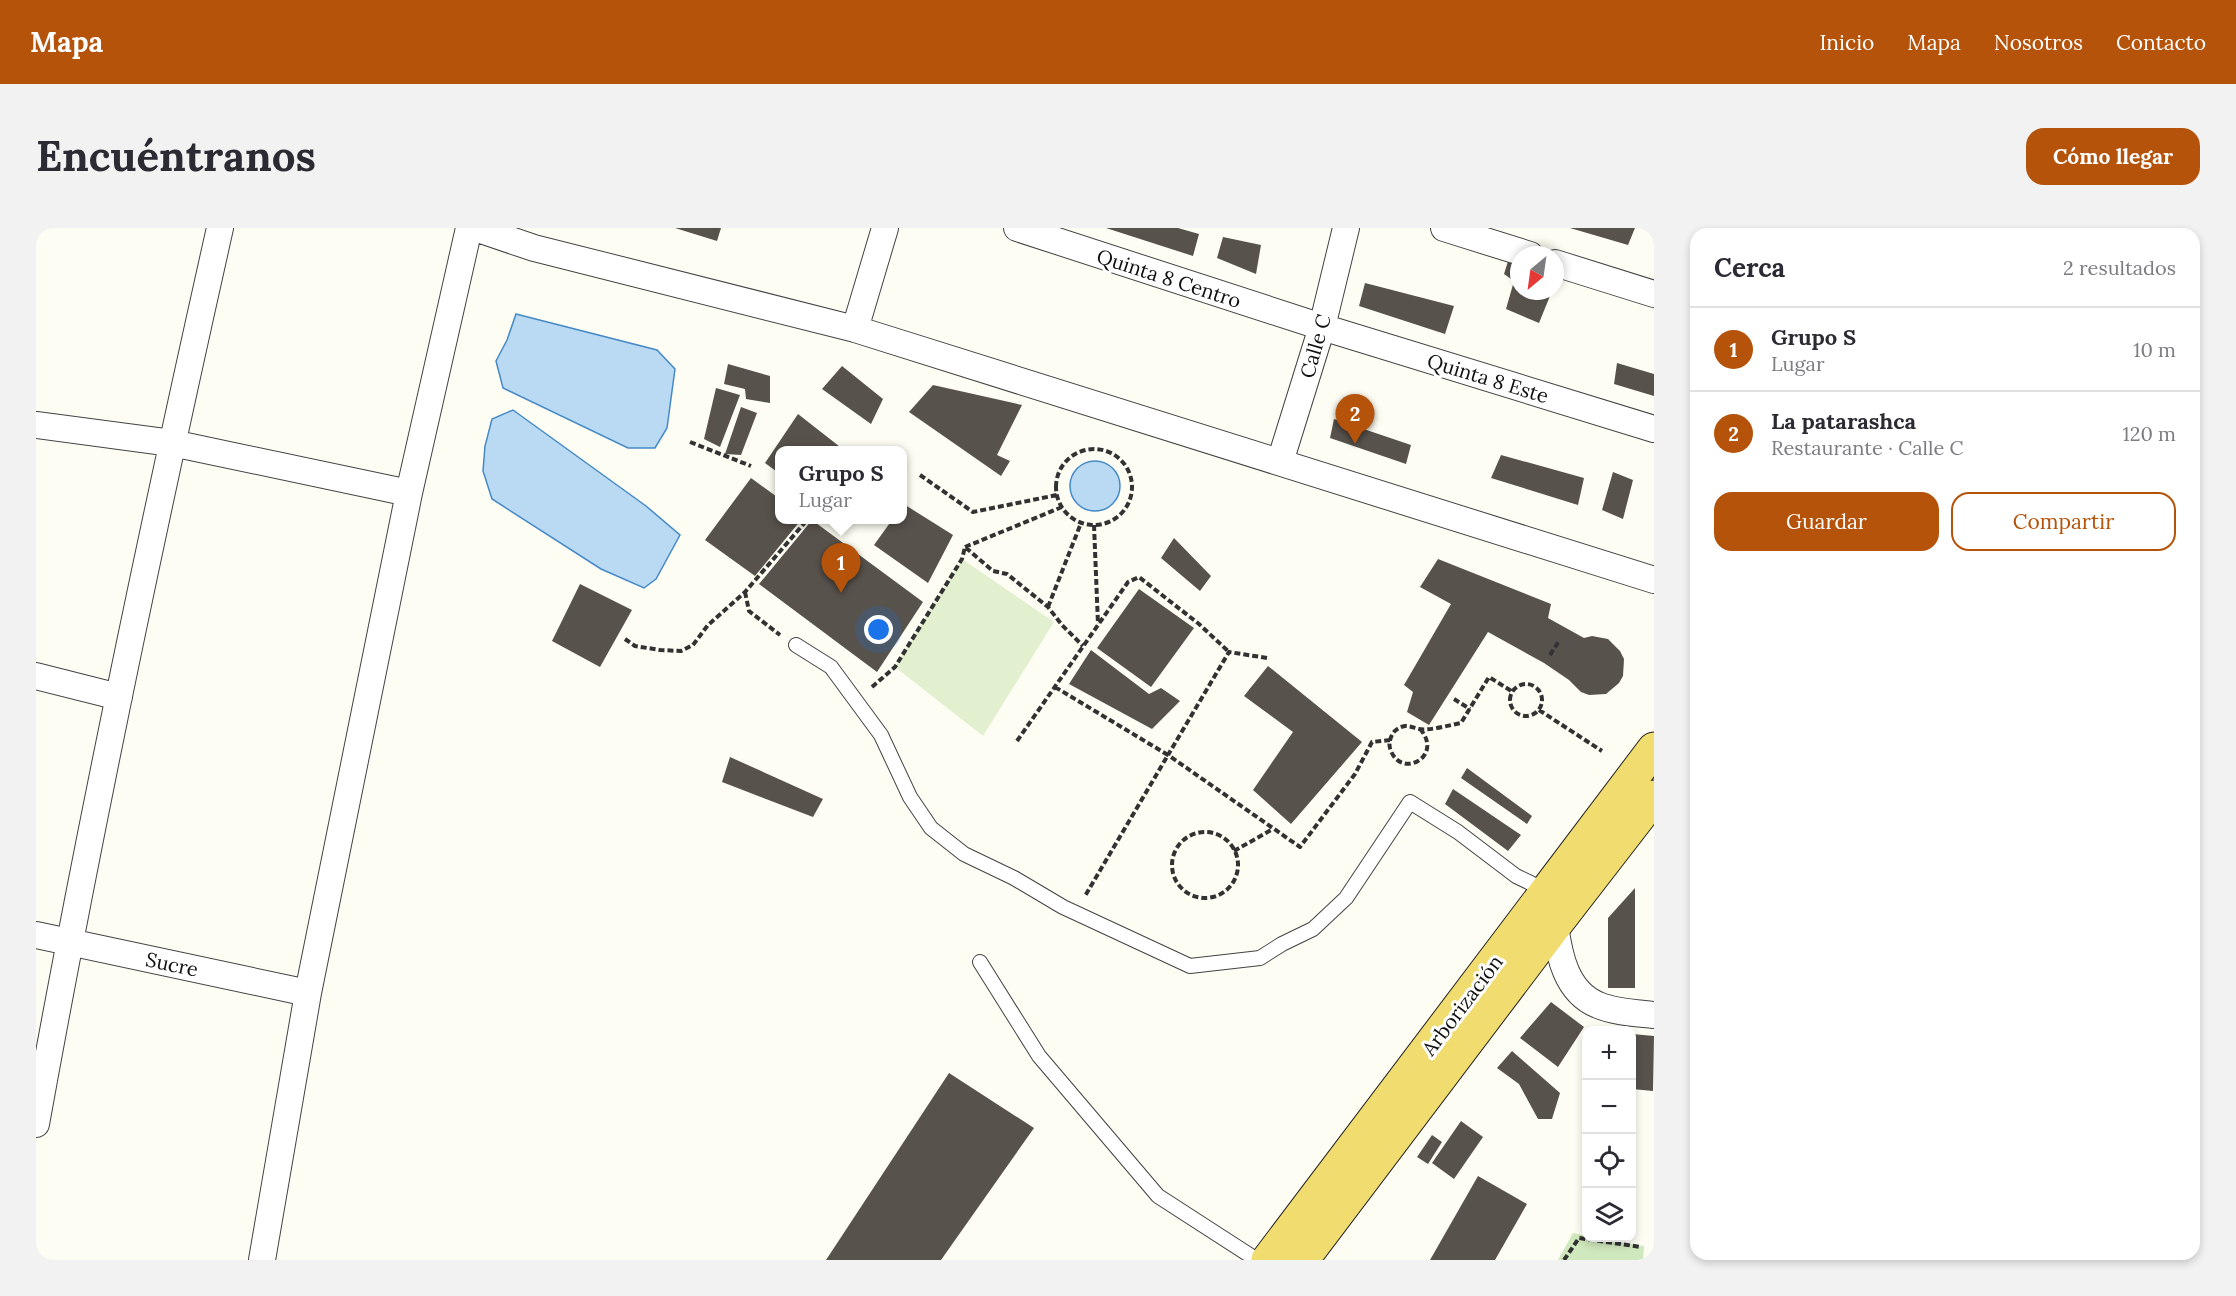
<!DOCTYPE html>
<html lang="es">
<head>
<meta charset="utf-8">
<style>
	body { margin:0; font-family:Lora,serif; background:#f2f2f3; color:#2b2b33 }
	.controls { position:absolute; right:18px; bottom:18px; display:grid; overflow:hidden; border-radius:12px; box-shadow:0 3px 9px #0003 }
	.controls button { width:54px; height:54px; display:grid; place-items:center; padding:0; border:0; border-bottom:2px solid #e1e1e2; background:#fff; color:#2b2b33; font:30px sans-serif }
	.compass { position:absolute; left:1474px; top:18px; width:54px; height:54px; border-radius:50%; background:#fff; box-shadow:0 3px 9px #0003; rotate:209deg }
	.you { position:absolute; left:843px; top:402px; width:21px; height:21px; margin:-15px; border:4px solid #fff; border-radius:50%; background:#1a73e8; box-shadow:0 0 0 9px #1a73e833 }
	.badge { display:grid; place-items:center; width:39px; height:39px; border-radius:50%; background:#b45309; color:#fff; font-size:20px; font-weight:700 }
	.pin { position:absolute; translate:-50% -50px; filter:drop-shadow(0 2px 3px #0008) }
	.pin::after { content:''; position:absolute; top:32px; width:21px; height:18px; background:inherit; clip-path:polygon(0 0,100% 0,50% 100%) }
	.popup { position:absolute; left:739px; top:218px; width:132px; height:78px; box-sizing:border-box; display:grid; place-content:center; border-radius:12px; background:#fff; filter:drop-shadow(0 2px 4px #0005); font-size:20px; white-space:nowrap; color:#7c7c81 }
	.popup b { font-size:22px; color:#2b2b33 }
	.popup::after { content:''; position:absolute; left:50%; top:100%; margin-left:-12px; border:12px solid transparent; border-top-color:#fff }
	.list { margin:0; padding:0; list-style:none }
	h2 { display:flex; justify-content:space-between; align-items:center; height:78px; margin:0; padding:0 24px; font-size:26px }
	h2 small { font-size:20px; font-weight:400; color:#7c7c81 }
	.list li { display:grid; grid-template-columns:39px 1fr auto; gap:18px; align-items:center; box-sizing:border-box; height:84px; padding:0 24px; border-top:2px solid #e1e1e2 }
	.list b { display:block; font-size:22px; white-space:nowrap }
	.list p { margin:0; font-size:20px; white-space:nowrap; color:#7c7c81 }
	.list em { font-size:20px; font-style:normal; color:#7c7c81 }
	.actions { display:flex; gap:12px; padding:18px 24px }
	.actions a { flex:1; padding:14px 0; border:2px solid #b45309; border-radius:18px; text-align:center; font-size:21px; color:#b45309 }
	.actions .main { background:#b45309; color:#fff }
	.icon { flex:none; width:33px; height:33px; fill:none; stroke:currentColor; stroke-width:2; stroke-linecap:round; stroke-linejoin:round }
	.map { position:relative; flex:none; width:1618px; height:1032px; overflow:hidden; border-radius:18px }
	header { display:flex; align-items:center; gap:36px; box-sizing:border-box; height:84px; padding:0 30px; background:#b45309; color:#fff }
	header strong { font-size:28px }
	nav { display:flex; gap:33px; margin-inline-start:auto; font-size:21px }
	.intro { display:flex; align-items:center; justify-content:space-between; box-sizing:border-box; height:144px; padding:0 36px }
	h1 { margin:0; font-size:42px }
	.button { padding:15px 27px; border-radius:18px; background:#b45309; color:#fff; font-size:21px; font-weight:700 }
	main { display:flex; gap:36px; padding:0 36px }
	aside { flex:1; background:#fff; border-radius:18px; box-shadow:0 3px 9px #0003 }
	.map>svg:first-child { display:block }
</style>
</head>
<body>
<header>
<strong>Mapa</strong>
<nav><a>Inicio</a><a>Mapa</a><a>Nosotros</a><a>Contacto</a></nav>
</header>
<div class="intro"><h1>Encuéntranos</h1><a class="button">Cómo llegar</a></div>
<main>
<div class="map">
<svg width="1618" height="1032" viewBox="0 0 1618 1032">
	<rect width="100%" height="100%" fill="#fefdf3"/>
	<path fill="#d0e8bd" d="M1537 1005 1550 1008V1010L1608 1018 1607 1032H1522Z"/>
	<path fill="#e2f0cf" d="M926 331 1018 394 947 508 859 439Z"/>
	<path fill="#badaf3" stroke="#4589c7" stroke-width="1.5" d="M480 86 621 122 639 141 631 200 619 220H592L467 160 460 133 471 112Z
		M477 182 610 278 644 307 620 351 608 360 565 341 456 271 447 243 449 218 456 191Z
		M1034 258a25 25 0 1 1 50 0a25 25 0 1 1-50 0Z"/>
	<path fill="#58524c" d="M639 0H685L681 13Z
		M1070 0H1142L1163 6 1157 28Z
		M1534 0H1599L1592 17Z
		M1187 9 1225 17 1220 46 1181 30Z
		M1474 27 1483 30V63H1516L1503 95 1470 81 1478 53 1468 46Z
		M1329 55 1418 78 1409 106 1323 78Z
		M1581 135 1618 146V168L1578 156Z
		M692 136 734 148V175L710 171 709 161 688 156Z
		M806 138 847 171 835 196 786 161Z
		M897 157 986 177 961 227 974 233 965 248 873 184Z
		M680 160 704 167 684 219 668 211Z
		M705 179 721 185 705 227 689 226Z
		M762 186 808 222H744V246L729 235Z
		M1298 191 1375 217 1370 236 1294 210Z
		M1465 227 1548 250 1542 277 1455 250Z
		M1577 244 1597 252 1587 291 1566 282Z
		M715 250 744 271V292H765L719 348 669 312Z
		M866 275 917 307 892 355 838 317 856 292H866Z
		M776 292 887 374 841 444 723 356Z
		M1138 310 1175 348 1164 363 1125 330Z
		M1402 331 1515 376 1512 390 1548 410 1556 408 1572 411 1584 423 1588 431 1587 448 1583 455 1570 466 1553 467 1545 464 1533 452 1508 435 1452 404 1393 497 1371 484 1377 464 1368 457 1415 376 1384 359Z
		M544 356 596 382 564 439 516 413Z
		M1103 361 1158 400 1115 459 1061 420Z
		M1055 422 1113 466 1125 460 1144 473 1116 501 1033 456Z
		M1232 438 1326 514 1255 596 1217 562 1257 504 1208 468Z
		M694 529 787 571 777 589 686 554Z
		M1431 540 1496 588 1491 596 1425 550Z
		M1417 561 1485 607 1472 623 1409 576Z
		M1599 660V760H1572V690Z
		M1515 774 1548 799 1522 839 1484 810Z
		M1596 806 1618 808 1617 863 1596 861Z
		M1476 823 1524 865 1516 891H1502L1483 856 1461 840Z
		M913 845 998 900 905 1032H790Z
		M1425 893 1447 909 1418 951 1396 935Z
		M1396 907 1406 914 1392 936 1381 929Z
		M1442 948 1491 976 1459 1032H1394Z
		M1596 978 1600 979 1598 1008H1596Z"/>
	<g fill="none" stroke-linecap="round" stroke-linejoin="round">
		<g stroke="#434343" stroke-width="16">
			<path id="service" d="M760 417 795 439 845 507 874 569 895 600 928 626 978 650 1027 679 1154 738 1224 730 1246 716 1277 701 1310 670 1374 574 1422 604 1480 648 1511 663
				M944 734 1003 828 1122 968 1221 1032"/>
		</g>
		<g stroke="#434343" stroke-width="28">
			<path id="minor" d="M439 0 498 20 819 101 1618 352
				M981 0 1286 99 1618 201
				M1408 0 1494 27
				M1519 35 1618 66
				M819 101 849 0
				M0 197 136 215 373 265 433 0
				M1244 234 1286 99 1310 0
				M0 448 83 469
				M1519 697C1523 727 1530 764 1562 777 1578 784 1600 785 1618 787
				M0 707 272 765
				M0 896C54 596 117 298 184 0
				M226 1032 272 765 373 265"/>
		</g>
		<g stroke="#212121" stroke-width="35">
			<path id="primary" d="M1232 1032 1618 521
				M1266 1032 1519 697 1618 569"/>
		</g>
		<path stroke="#323232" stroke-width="4" stroke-dasharray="6 3" stroke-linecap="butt" d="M654 214 715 238
			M1020 259a38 38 0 1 1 76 0a38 38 0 1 1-76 0Z
			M884 247 937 284 1021 267
			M1058 297 1062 396
			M929 319 1026 279
			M709 364 713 383 744 407
			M1012 379 1045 295
			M589 411 599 418 624 422 645 423 657 417 672 397 709 364 771 292
			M1514 427 1523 413
			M1231 430 1193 424 1132 527 1264 619 1319 546 1336 514 1354 512
			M1474 472a16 16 0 1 1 32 0a16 16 0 1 1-32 0Z
			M836 459 859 439 926 331 929 319 957 343 971 346 1012 379 1026 397 1047 418
			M1019 459 1132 527 1049 668
			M1418 471 1434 481
			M1503 482 1566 523
			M1384 501C1408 528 1366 551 1355 523 1352 517 1354 510 1357 505 1360 501 1364 499 1369 498 1375 498 1378 500 1383 501 1393 503 1414 497 1425 495L1453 449 1477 464
			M981 513 1092 354 1103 349 1163 396 1193 424
			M1136 637a33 33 0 1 1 66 0a33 33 0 1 1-66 0Z
			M1198 623 1237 601
			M1528 1032 1543 1010 1605 1019"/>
		<use href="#service" stroke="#fff" stroke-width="14"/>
		<use href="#minor" stroke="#fff" stroke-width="26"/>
		<use href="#primary" stroke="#f1dc70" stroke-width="33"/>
	</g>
	<g text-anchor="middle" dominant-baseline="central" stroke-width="6" stroke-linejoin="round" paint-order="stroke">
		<g font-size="20" fill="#101010" stroke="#fff">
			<text transform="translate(1133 50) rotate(18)">Quinta 8 Centro</text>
			<text transform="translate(1279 118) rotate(-74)">Calle C</text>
			<text transform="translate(1452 150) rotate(17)">Quinta 8 Este</text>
			<text transform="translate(136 736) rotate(12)">Sucre</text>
			<text transform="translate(1426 777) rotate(-53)">Arborización</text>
		</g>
	</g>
</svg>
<div class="controls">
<button>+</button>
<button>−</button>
<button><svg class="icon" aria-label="locate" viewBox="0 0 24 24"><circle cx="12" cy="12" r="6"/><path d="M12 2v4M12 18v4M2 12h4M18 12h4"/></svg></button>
<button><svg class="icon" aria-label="layers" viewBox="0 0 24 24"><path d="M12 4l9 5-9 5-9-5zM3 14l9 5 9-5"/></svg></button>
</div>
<svg class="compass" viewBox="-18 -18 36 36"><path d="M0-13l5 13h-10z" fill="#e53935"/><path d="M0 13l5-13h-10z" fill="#7c7c81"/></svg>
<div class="you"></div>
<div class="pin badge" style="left:805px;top:365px">1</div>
<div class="popup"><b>Grupo S</b>Lugar</div>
<div class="pin badge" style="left:1319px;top:216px">2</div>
</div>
<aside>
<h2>Cerca<small>2 resultados</small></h2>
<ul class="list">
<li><span class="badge">1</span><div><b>Grupo S</b><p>Lugar</p></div><em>10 m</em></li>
<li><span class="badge">2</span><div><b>La patarashca</b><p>Restaurante · Calle C</p></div><em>120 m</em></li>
</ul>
<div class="actions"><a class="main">Guardar</a><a>Compartir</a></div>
</aside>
</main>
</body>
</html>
